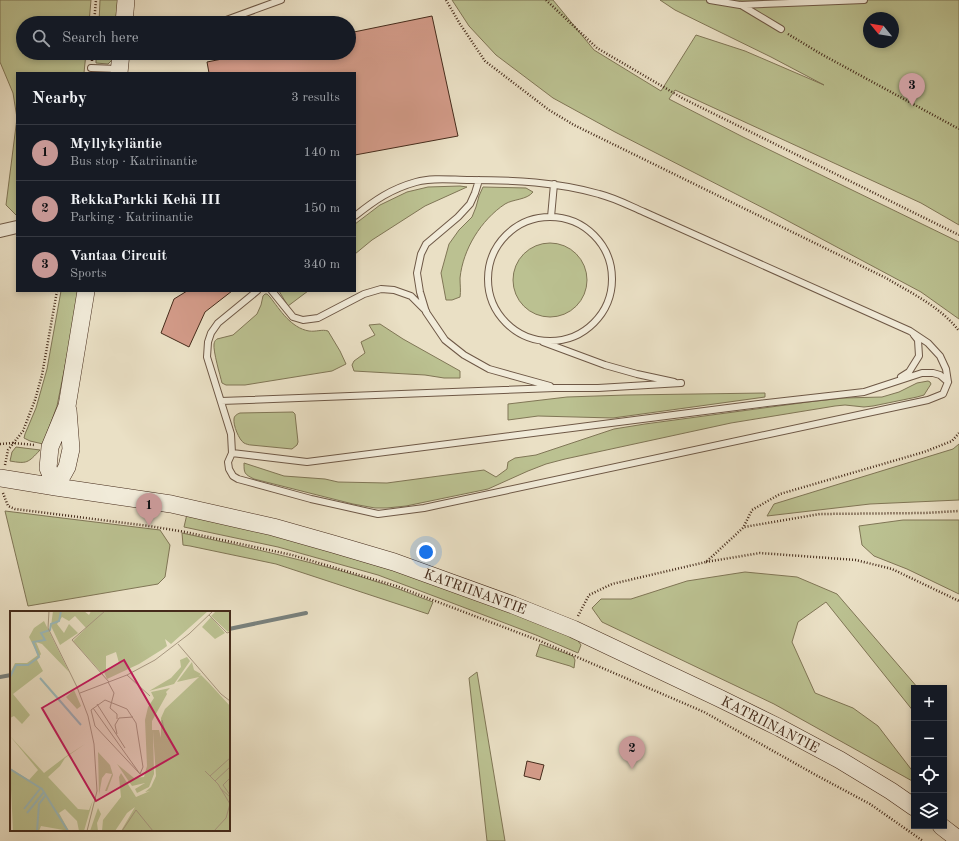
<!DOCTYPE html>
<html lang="en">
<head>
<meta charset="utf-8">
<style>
	body { margin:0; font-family:"Old Standard TT",serif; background:#242831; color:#f1f3f6 }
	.controls { position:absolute; right:12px; bottom:12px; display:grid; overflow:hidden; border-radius:0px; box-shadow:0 2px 6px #0003 }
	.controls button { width:36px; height:36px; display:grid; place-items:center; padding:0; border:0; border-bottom:1px solid #363941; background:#171b24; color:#f1f3f6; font:20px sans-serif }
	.compass { position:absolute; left:863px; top:12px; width:36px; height:36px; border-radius:50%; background:#171b24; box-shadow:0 2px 6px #0003; rotate:300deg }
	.you { position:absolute; left:426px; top:552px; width:14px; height:14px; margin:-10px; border:3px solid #fff; border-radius:50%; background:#1a73e8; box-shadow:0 0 0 6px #1a73e833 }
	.badge { display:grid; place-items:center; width:26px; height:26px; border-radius:50%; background:#c59692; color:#111; font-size:13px; font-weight:700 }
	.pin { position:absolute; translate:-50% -33px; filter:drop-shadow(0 1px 2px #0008) }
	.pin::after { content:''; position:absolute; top:21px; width:14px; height:12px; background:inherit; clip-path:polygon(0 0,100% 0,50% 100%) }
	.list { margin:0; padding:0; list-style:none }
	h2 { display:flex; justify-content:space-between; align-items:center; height:52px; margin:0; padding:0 16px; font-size:17px }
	h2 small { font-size:13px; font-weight:400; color:#9ea1a6 }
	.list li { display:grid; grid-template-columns:26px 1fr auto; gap:12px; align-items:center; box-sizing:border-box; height:56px; padding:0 16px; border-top:1px solid #363941 }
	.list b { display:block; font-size:15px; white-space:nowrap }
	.list p { margin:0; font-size:13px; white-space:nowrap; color:#9ea1a6 }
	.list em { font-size:13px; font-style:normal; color:#9ea1a6 }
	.icon { flex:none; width:22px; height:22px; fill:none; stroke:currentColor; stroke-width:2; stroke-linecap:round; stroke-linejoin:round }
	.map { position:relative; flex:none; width:959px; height:841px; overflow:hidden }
	.search { position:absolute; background:#171b24; box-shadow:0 2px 6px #0003; left:16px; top:16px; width:340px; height:44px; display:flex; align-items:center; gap:10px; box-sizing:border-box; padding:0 14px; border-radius:22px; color:#9ea1a6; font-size:15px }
	.panel { position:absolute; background:#171b24; box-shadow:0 2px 6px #0003; left:16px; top:72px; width:340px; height:220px; border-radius:0px }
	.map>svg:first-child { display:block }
</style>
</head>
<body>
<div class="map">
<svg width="959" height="841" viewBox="0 0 959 841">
	<rect width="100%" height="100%" fill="#eae0c5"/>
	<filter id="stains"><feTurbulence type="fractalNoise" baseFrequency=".005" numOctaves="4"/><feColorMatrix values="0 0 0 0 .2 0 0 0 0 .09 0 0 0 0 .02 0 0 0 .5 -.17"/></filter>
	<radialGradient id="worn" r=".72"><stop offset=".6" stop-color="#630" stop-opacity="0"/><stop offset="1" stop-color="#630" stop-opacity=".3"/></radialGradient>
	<path fill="#bbc191" stroke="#807656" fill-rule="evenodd" d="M0 0H91L89 23H23V53H86L84 73H17V118L13 93 0 62Z
		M100 0H119L117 23H99Z
		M452 0H553L594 50 661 91 696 35 745 51 824 85 771 57 675 10 660 0H959V225L921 203 675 90 669 99 743 137 959 242V319L921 292 775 214 615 132 553 98 496 55 469 26ZM869 18H893V42H869Z
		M96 53H114L113 59 108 64 96 63Z
		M17 118V216L6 205Z
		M460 186 467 187 425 206 372 240 355 254V224L380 205 407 192 428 187Z
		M483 187 526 188 533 192C527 200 513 199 505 204 481 220 463 249 460 278 460 285 461 291 460 297L452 300H446L441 273 449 244 459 230 472 217 476 207 479 196Z
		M513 280a37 37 0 1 1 74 0a37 37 0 1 1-74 0Z
		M61 291H80L57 406 43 444 30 441 24 438 25 434 36 408 47 369Z
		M279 291H308L288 306Z
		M265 294H267L270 297C280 310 291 328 309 331 316 332 322 329 328 331L340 351 346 364 332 371 245 385H226L222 383C220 375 213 351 214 344 215 340 215 341 217 339L233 335 257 314 261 305 263 296Z
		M380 324 403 339 460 371V378H444L425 375 354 371 352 365 354 361 365 353 361 342 375 335 369 325Z
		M928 381 930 382 931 384 924 395 917 397 873 406 864 407 845 405 835 406 731 423 565 459 546 464 528 471 488 489 406 506 387 508H375L353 504 254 479C244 474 244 473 244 463L284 476 325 479 338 482 387 483 484 470 496 477 507 469 508 462 515 458 536 455 614 429 645 424 808 402 844 398 882 397 899 392 917 383Z
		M765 393V397L613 418 538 416 508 420V404L567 397 626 395Z
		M293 412 295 414 298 442 297 445 292 449 251 445C249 445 246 444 244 443 239 440 233 425 234 419 234 416 237 414 240 413Z
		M959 444V500L870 504 767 516 774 504 953 449Z
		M16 447 40 450C28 463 27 464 10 461L12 452Z
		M5 511 160 530 170 545 165 577 158 584 28 606Z
		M187 514 230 522 433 582 576 638 581 645 578 653 536 635 447 601 378 575 278 547 184 527Z
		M903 520H959V594L907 569 874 556 862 545 859 526Z
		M182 533C251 548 320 563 387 585 403 590 418 597 433 602L428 614 276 564 190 546 183 545Z
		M745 572 797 577 837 594 918 688H914V712L826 602 798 622 792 642 815 693 853 708 878 726 914 773V782L774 704 602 622 592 608 601 599H631L687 581Z
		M540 644 573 656 575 660 574 668 570 666 536 656Z
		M477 672 505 841H487L469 678Z"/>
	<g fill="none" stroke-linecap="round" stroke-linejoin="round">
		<path stroke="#79817d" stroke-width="4" d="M229 629 306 613
			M0 677 11 675"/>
	</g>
	<path fill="#d39b89" stroke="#452b1b" d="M432 16 458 136 355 155V73H209L207 62 252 53H349V33Z
		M187 291H232L205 312 189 347 161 333 174 299Z
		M527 761 544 765 540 780 524 776Z"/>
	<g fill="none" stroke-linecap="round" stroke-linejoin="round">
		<g stroke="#6e5846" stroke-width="8">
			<path id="service" d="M710 0 740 5 864 0
				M741 5 781 29
				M218 23 281 0
				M91 68 118 69
				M479 180 475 193 470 204 458 217 426 244 421 254 417 273 420 292 426 312 445 340 464 355 489 369 550 386
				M551 217 554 184
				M488 279a62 62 0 1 1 124 0a62 62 0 1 1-124 0Z
				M257 291 218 323 211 333 208 342 207 357 231 434 232 453 228 462 229 469 233 476 238 479 311 499 378 514 424 508 928 400 943 394 948 382 946 369 940 356 928 343 910 331 644 212C630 206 615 198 599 194 557 182 514 180 470 180 452 180 433 177 416 182 391 189 375 200 355 216
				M272 291 293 317 303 320 318 318 364 294 381 289 394 290 411 296 426 311
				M543 342 605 365 637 374 674 382
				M901 377 909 372 919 356 918 340 914 335
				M221 401 555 388H598L681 383
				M232 453 307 462 767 403 864 392 922 373H933L940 375 948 382"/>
		</g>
		<g stroke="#6e5846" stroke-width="14">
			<path id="minor" d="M0 231 17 227"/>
		</g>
		<g stroke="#452b1b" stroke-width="18">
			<path id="secondary" d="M124 23 126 0
				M119 73 121 53
				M0 478 56 487 171 504 273 527 333 544 394 562 513 605 573 629 719 698 780 728 840 760 891 791 914 807
				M56 487 48 468 50 447 67 406 86 291
				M56 487 67 467 71 449 68 410
				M941 826 959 840"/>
		</g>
		<path stroke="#452b1b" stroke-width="2.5" stroke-dasharray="1 2" stroke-linecap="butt" d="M446 0 460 24 485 61 549 110 574 125 886 278C911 293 941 307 959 331
			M546 0 597 48 684 99 959 235
			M94 23 96 0
			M788 34 821 54 959 129
			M92 61V53
			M0 444 13 443 35 445
			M5 465 8 450 23 431 35 400 42 375 57 291
			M3 493 8 506 15 509 149 526 185 532 292 555 396 586 540 641 704 712 814 774 870 804 923 841
			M744 526 752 510 780 494 924 452 952 441 959 433
			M706 562 760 553 856 560 892 569 959 601
			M578 616 589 595 612 584 706 562 744 527 820 514 925 513 959 511"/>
		<use href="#service" stroke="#f1ebd9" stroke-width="6"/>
		<use href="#minor" stroke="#f1ebd9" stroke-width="12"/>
		<use href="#secondary" stroke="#f1ebd9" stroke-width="17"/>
	</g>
	<g text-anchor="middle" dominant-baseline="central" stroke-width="4" stroke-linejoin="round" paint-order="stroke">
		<g font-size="14" fill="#452b1b" stroke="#f1ebd9">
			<text transform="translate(475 592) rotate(20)">KATRIINANTIE</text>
			<text transform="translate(770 725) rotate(27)">KATRIINANTIE</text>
		</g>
	</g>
	<g transform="translate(10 611)">
		<rect width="220" height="220" fill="#eae0c5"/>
		<path d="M43 0H74L79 4 81 0H198L161 33 155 28 157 35 153 38 129 53 97 68 94 61 109 52 106 41 96 45V59L91 61 63 30 76 17 65 5 59 10 52 6 47 13 54 22 59 13 68 22 50 34 41 15ZM206 0H220V19L218 21 201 5ZM201 6 215 22 205 28 192 16ZM34 10 59 61 32 33 26 31 31 43 27 49 33 60 3 83 20 104 12 113 4 105 0 107V62L5 52H17L28 44 19 26 24 17ZM177 46 180 50 164 73 139 80 161 67 171 56 170 49ZM182 51 184 59 191 63 189 65 191 64 199 72 220 95V220H111L125 196 117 202 105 220H92L93 209 111 186 109 166 111 162 126 186 140 180 135 181 141 176 146 165 143 120 144 163 139 176 127 182 125 178 135 172 122 175 107 153 124 167 134 166 137 155 135 109 138 96 144 87 141 81 160 77 156 81 157 83 142 110V119H149L151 127V107L155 98 189 66 167 71ZM64 79 71 95 67 98 56 86ZM0 125 34 162 55 146 75 133 55 147 50 155 38 166 68 198 79 199 83 189 74 220H69L67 210 55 198 49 202 59 220 31 215 29 220H3L0 157 19 169 28 159ZM88 141 100 154 103 164 97 180H95L102 163 96 162 92 167 89 184ZM88 197 91 203 87 212 88 220H80Z" fill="#bbc191"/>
		<path fill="none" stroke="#9bbbbe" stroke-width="2" d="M0 66 6 54H18L29 46 23 31 35 29 31 22 40 19 41 13 49 10 51 0M30 67 71 114M0 158 32 178 58 220M14 198 30 178M17 202 34 181M27 220 29 193 36 184"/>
		<path fill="none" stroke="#a89881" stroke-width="1" d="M39 0 38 17 67 76 78 105 84 133 87 180 77 220M95 0 62 29 99 71M199 4 217 22 220 21M168 33 211 83 220 90M117 64 140 85M98 71 104 82 100 97 107 103V108M70 82 117 64 145 49 179 23 203 0M95 89 117 98 126 112 133 156 130 163 85 115 81 99ZM87 93 115 137M83 97 130 163M152 109 155 122 164 136M107 123 105 114 109 107 123 106M195 160 208 173 220 193 216 207 204 220M200 165 220 147M220 167 213 174 220 184M205 170 220 156M210 177 220 186M112 220 126 199 143 220"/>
		<path fill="#c2185b" fill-opacity="0.15" stroke="#c2185b" stroke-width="2" d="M114 49 168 143 86 190 32 97Z"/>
		<rect width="220" height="220" fill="none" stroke="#452b1b" stroke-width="2"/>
	</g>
	<rect width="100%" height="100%" filter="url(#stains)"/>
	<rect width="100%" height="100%" fill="url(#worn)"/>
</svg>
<div class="controls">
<button>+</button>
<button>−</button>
<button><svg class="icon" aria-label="locate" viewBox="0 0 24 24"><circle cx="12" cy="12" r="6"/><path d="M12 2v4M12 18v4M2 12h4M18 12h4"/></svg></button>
<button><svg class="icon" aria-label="layers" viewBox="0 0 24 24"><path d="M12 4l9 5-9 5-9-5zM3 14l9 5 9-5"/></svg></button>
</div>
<svg class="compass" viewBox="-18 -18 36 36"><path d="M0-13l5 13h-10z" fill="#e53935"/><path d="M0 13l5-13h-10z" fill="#9ea1a6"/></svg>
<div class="you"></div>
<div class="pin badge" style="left:149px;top:526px">1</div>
<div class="pin badge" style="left:632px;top:769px">2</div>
<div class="pin badge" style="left:912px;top:106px">3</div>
<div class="search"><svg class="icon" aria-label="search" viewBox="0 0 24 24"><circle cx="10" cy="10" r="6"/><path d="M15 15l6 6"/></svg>Search here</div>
<section class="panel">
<h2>Nearby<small>3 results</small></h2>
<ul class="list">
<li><span class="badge">1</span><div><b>Myllykyläntie</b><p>Bus stop · Katriinantie</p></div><em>140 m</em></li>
<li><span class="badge">2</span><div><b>RekkaParkki Kehä III</b><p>Parking · Katriinantie</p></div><em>150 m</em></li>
<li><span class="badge">3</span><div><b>Vantaa Circuit</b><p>Sports</p></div><em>340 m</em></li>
</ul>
</section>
</div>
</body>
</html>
